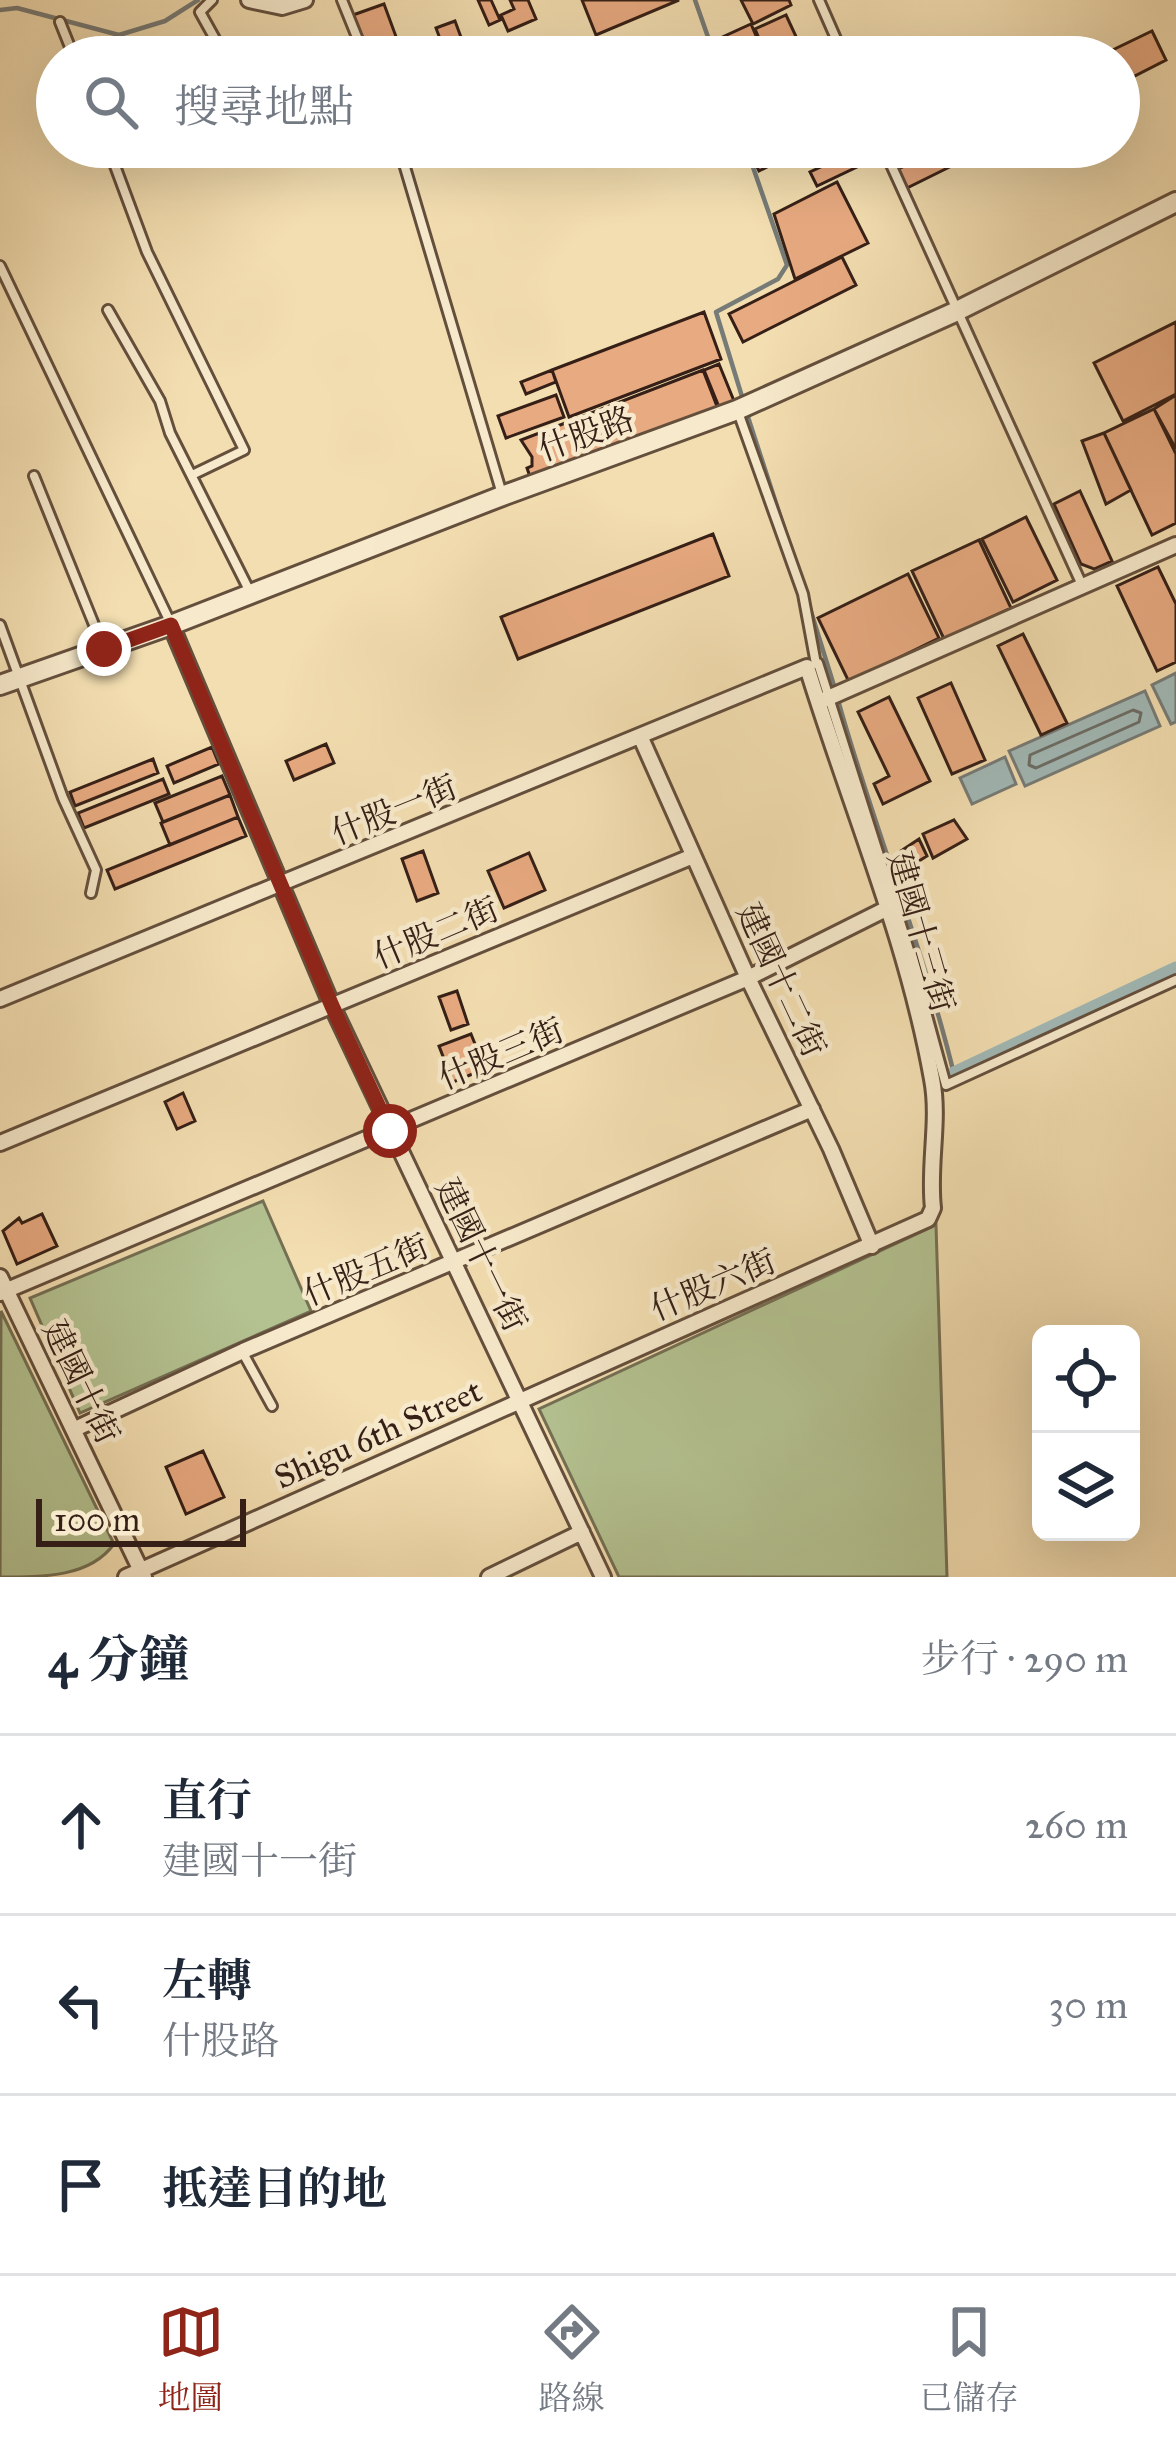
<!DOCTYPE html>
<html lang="zh-TW">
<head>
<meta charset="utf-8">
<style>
	body { margin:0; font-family:"IM FELL Great Primer","Noto Serif TC",serif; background:#f2f2f3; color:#1f2937 }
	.controls { position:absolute; right:36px; bottom:36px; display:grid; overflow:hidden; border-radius:18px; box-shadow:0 12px 48px #0002 }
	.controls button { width:108px; height:108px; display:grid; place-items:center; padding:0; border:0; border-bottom:3px solid #e0e1e3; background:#fff; color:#1f2937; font:60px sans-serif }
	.scale { position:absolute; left:36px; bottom:30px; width:210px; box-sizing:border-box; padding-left:12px; border:6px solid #351f16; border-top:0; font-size:33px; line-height:42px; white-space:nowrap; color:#351f16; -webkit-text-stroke:9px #f7eacc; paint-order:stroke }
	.stop { position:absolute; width:36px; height:36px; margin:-27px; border:9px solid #8f2418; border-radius:50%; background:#fff }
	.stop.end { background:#8f2418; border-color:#fff; box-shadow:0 3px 12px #0008 }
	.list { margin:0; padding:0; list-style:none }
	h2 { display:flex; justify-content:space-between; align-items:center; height:156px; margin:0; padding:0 48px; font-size:51px }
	h2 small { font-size:39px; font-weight:400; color:#747a83 }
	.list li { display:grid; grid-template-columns:78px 1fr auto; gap:36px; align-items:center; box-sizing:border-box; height:180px; padding:0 48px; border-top:3px solid #e0e1e3 }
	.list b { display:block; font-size:45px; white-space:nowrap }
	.list p { margin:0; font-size:39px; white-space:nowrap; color:#747a83 }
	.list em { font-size:39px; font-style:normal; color:#747a83 }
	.icon { flex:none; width:66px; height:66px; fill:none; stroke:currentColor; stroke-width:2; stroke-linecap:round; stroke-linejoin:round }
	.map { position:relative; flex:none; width:1176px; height:1577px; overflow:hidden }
	.search { position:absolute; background:#fff; box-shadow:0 12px 48px #0002; left:36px; right:36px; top:36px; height:132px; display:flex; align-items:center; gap:30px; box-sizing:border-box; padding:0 42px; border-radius:66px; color:#747a83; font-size:45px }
	.sheet { height:696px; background:#fff }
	nav { display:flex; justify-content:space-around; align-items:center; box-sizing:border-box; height:168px; border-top:3px solid #e0e1e3; background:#fff; font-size:33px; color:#747a83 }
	nav a { display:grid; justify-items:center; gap:6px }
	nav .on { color:#8f2418 }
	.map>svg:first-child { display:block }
</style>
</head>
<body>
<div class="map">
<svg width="1176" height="1577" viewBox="0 0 1176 1577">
	<rect width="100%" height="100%" fill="#f3deb1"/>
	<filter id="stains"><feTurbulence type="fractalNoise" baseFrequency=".00167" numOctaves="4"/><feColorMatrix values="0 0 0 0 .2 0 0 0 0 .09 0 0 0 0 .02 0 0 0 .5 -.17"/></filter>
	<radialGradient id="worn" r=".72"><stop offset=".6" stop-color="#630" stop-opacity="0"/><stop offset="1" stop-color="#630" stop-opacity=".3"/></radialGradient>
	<path fill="#b4c291" stroke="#747054" stroke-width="3" d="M263 1201 311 1311 80 1413 30 1298Z
		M936 1225 947 1577H619L539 1409Z
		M1 1311 114 1544C90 1577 45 1577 0 1577Z"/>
	<path fill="#a1b9b7" stroke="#767b77" stroke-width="3" d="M1176 673V722L1171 724 1152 685Z
		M1145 691 1160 726 1025 786 1009 751Z
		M1005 757 1016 784 972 804 960 778Z"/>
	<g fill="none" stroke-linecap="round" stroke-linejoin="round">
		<path stroke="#6b6c66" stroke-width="3" d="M1133 710 1141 713 1139 722 1036 768 1029 765 1030 755Z"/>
		<path stroke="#767b77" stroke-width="4.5" d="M695 0 715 57
			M0 10 17 8 119 35 165 21 198 0
			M744 403 716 312 778 279 787 265 746 147
			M747 414 790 546
			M808 602 835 689
			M838 700C873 825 923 947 954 1074"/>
		<path stroke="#a1b9b7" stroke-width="15" d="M954 1074 1176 969"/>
	</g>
	<path fill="#e8aa81" stroke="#351f16" stroke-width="3" d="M478 0H491L500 20 489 25Z
		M510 0H528L536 19 508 31 501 15 514 9Z
		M582 0H679L596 35Z
		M741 0H789L791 5 753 24Z
		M384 4 398 42 367 53 353 15Z
		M786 15 799 43 767 57 755 29Z
		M455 21 465 48 446 55 436 28Z
		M751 24 765 57H724L716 40Z
		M1152 31 1166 60 1119 84V57H1098Z
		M760 147H799L800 150 759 171 750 152Z
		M806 147H850L813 163Z
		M864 147H876L880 156 817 186 810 172Z
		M915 147H990L907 188 898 169 907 165 902 154Z
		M837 182 868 243 795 279 774 214Z
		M842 257 856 285 743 342 729 314Z
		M704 312 721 359 569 417 552 370Z
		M1176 322V394L1123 421 1094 363Z
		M719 364 734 401 719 407 704 370Z
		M552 370 556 382 526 394 521 382Z
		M703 370 718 409 535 491 527 468 532 466V457L521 440Z
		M556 395 564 417 506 438 498 416Z
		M1176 395V449L1154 409Z
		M1154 409 1176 454V523L1152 535 1104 433Z
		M1104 433 1131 490 1106 504 1082 441Z
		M1080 491 1112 561 1094 569 1081 564 1054 504Z
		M1026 517 1057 580 1013 602 982 539Z
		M713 534 729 576 518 659 501 617Z
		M979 540 1011 608 944 639 912 571Z
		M1158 567 1176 604V662L1157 671 1117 586Z
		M908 574 939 638 849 682 818 618Z
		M1023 634 1067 723 1041 735 998 646Z
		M951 683 985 760 952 774 918 698Z
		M889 697 930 781 883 804 874 784 889 776 858 712Z
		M326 744 334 763 294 780 286 761Z
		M212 747 219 764 174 783 167 766Z
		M153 759 158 773 75 806 70 792Z
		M222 776 230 795 163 822 155 803Z
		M163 779 169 794 84 828 78 813Z
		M230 795 238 817 170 845 161 823Z
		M238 817 246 836 115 889 107 870Z
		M954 820 967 839 933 858 923 834Z
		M919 839 927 856 911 866 901 851Z
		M423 851 438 893 417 901 402 859Z
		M529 853 545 890 504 908 488 871Z
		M457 991 468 1024 451 1030 439 997Z
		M471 1034 485 1069 453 1082 439 1046Z
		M183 1093 195 1121 177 1129 165 1102Z
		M42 1214 57 1246 17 1264 3 1231 19 1218 22 1223Z
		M203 1451 224 1497 186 1514 166 1467Z"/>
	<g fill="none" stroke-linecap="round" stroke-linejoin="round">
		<g stroke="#644f3d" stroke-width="14">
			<path id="service" d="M212 0 200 12 225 57
				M342 0 365 57
				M819 0 844 57
				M60 22 74 57
				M108 147 147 252 244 450 192 475
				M399 147 502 494
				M883 147 1082 585
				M0 266 171 624
				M108 310 160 401 170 433 249 590
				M738 412 803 594 816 664
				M34 476 103 647
				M0 625 63 798 96 870 91 893
				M818 663 909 950 946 1085 1176 980
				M243 1353 272 1406"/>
		</g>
		<g stroke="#644f3d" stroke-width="20">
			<path id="minor" d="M249 0 282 7 305 0
				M171 625 332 1006 603 1577
				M819 702 1176 545
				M641 738 748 978 831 1149 872 1246
				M0 999 807 667C849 804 907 938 932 1079 940 1121 928 1165 933 1208L928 1219 126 1577
				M0 1143 693 856
				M0 1277 144 1577
				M0 1293 748 978 886 909
				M75 1429 243 1351 812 1109
				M489 1577 582 1532"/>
		</g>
		<g stroke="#644f3d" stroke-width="24">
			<path id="tertiary" d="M0 685 171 625 502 496 737 410 955 312 1176 202"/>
		</g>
		<use href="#service" stroke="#f7eacc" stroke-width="8"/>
		<use href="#minor" stroke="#f7eacc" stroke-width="14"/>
		<use href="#tertiary" stroke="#f7eacc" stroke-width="18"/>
	</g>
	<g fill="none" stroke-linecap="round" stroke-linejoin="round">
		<path stroke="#8f2418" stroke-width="15" d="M104 649 171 625 332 1006 390 1131"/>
	</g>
	<g text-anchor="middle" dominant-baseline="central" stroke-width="9" stroke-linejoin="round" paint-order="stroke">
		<g font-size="33" fill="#351f16" stroke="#f7eacc">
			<text transform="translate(586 434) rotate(-20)">什股路</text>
			<text transform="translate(394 810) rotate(-22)">什股一街</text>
			<text transform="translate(921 932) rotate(74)">建國十三街</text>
			<text transform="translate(436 933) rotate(-23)">什股二街</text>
			<text transform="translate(781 980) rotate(65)">建國十二街</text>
			<text transform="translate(501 1054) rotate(-23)">什股三街</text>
			<text transform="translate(481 1255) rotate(64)">建國十一街</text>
			<text transform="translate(366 1270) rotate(-23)">什股五街</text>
			<text transform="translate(713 1285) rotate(-23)">什股六街</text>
			<text transform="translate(81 1382) rotate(64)">建國十街</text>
			<text transform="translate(378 1434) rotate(-24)">Shigu 6th Street</text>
		</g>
	</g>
	<rect width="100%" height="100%" filter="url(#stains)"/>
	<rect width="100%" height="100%" fill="url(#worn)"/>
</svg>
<div class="controls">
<button><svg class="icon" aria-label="locate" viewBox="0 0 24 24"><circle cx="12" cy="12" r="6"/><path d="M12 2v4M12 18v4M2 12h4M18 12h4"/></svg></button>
<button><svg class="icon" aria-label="layers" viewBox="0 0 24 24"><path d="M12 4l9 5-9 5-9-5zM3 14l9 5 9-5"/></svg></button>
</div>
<div class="scale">100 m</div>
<div class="stop" style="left:390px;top:1131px"></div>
<div class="stop end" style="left:104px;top:649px"></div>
<div class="search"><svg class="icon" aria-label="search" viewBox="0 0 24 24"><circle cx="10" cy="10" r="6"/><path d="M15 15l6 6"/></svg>搜尋地點</div>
</div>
<section class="sheet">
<h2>4 分鐘<small>步行 · 290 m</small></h2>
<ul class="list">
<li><svg class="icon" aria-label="ahead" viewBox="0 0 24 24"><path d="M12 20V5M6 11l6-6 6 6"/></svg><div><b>直行</b><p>建國十一街</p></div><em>260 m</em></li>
<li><svg class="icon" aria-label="left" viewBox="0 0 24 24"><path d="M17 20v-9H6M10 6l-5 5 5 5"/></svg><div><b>左轉</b><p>什股路</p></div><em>30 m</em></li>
<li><svg class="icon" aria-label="arrive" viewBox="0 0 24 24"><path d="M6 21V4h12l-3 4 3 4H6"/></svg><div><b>抵達目的地</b></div></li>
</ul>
</section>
<nav>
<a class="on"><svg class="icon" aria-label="map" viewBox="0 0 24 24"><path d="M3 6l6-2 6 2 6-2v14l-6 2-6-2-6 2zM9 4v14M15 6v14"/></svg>地圖</a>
<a><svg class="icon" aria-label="directions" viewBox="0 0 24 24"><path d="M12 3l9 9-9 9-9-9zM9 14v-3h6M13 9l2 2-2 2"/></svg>路線</a>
<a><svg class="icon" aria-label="saved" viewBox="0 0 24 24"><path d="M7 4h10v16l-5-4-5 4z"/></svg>已儲存</a>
</nav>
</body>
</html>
